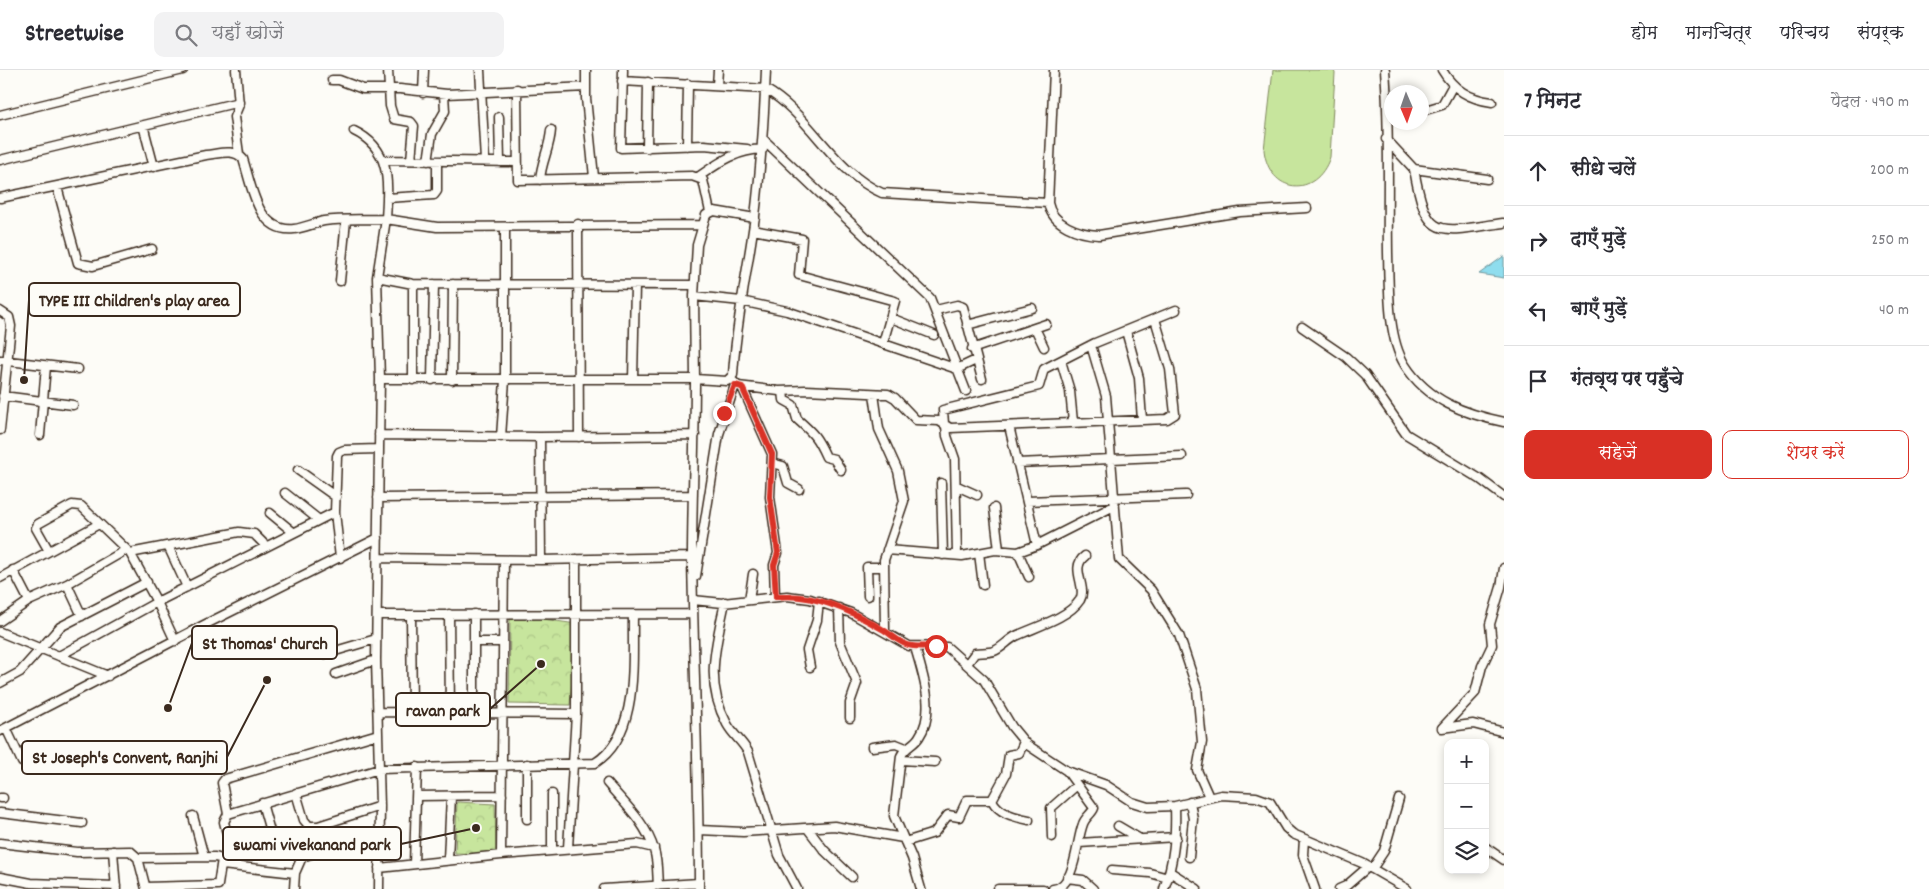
<!DOCTYPE html>
<html lang="hi">
<head>
<meta charset="utf-8">
<style>
	body { margin:0; font-family:Dekko,"Playpen Sans Deva",sans-serif; background:#f2f2f3; color:#2b2b33 }
	.controls { position:absolute; right:15px; bottom:15px; display:grid; overflow:hidden; border-radius:10px; box-shadow:0 2px 8px #0003 }
	.controls button { width:45px; height:45px; display:grid; place-items:center; padding:0; border:0; border-bottom:1px solid #e1e1e2; background:#fff; color:#2b2b33; font:25px sans-serif }
	.compass { position:absolute; left:1384px; top:15px; width:45px; height:45px; border-radius:50%; background:#fff; box-shadow:0 2px 8px #0003; rotate:178deg }
	.stop { position:absolute; width:15px; height:15px; margin:-11px; border:4px solid #d93025; border-radius:50%; background:#fff }
	.stop.end { background:#d93025; border-color:#fff; box-shadow:0 1px 5px #0008 }
	.list { margin:0; padding:0; list-style:none }
	h2 { display:flex; justify-content:space-between; align-items:center; height:65px; margin:0; padding:0 20px; font-size:21px }
	h2 small { font-size:16px; font-weight:400; color:#7c7c81 }
	.list li { display:grid; grid-template-columns:32px 1fr auto; gap:15px; align-items:center; box-sizing:border-box; height:70px; padding:0 20px; border-top:1px solid #e1e1e2 }
	.list b { display:block; font-size:19px; white-space:nowrap }
	.list em { font-size:16px; font-style:normal; color:#7c7c81 }
	.actions { display:flex; gap:10px; padding:15px 20px }
	.actions a { flex:1; padding:11px 0; border:1px solid #d93025; border-radius:10px; text-align:center; font-size:18px; color:#d93025 }
	.actions .main { background:#d93025; color:#fff }
	.icon { flex:none; width:28px; height:28px; fill:none; stroke:currentColor; stroke-width:2; stroke-linecap:round; stroke-linejoin:round }
	.map { position:relative; flex:none; width:1504px; height:819px; overflow:hidden }
	header { display:flex; align-items:center; gap:30px; box-sizing:border-box; height:70px; padding:0 25px; background:#fff; border-bottom:1px solid #e1e1e2 }
	header strong { font-size:24px }
	nav { display:flex; gap:28px; margin-inline-start:auto; font-size:18px }
	.search { width:350px; height:45px; background:#f2f2f3; display:flex; align-items:center; gap:12px; box-sizing:border-box; padding:0 18px; border-radius:10px; color:#7c7c81; font-size:19px }
	main { display:flex }
	aside { flex:1; background:#fff }
	.map>svg:first-child { display:block }
</style>
</head>
<body>
<header>
<strong>Streetwise</strong>
<div class="search"><svg class="icon" aria-label="search" viewBox="0 0 24 24"><circle cx="10" cy="10" r="6"/><path d="M15 15l6 6"/></svg>यहाँ खोजें</div>
<nav><a>होम</a><a>मानचित्र</a><a>परिचय</a><a>संपर्क</a></nav>
</header>
<main>
<div class="map">
<svg width="1504" height="819" viewBox="0 0 1504 819">
	<defs>
		<pattern id="park-crowns" width="20" height="18" patternUnits="userSpaceOnUse" patternTransform="scale(1.25)"><rect width="20" height="18" fill="#c7e59d"/><path d="M2 6a3 3 0 1 1 6 0M12 15a3 3 0 1 1 6 0" fill="none" stroke="#acc587"/></pattern>
	</defs>
	<rect width="100%" height="100%" fill="#fdfcf7"/>
	<filter id="ink" filterUnits="userSpaceOnUse"><feTurbulence type="fractalNoise" baseFrequency=".02" numOctaves="2"/><feDisplacementMap in="SourceGraphic" scale="10" xChannelSelector="R" yChannelSelector="G"/><feConvolveMatrix kernelMatrix="1 2 1 2 8 2 1 2 1" color-interpolation-filters="sRGB"/></filter>
	<g filter="url(#ink)">
		<path fill="url(#park-crowns)" stroke="#81885e" d="M510 544 576 554 570 635 509 634Z
			M457 732 495 734 496 785 455 783Z"/>
		<path fill="#c7e59d" stroke="#81885e" d="M1273 0H1333L1335 3 1330 87C1316 129 1269 124 1264 80Z"/>
		<path fill="#8fddee" stroke="#6d959b" d="M1504 186V208L1479 204Z"/>
		<g fill="none" stroke-linecap="round" stroke-linejoin="round">
			<g stroke="#3b2a1e" stroke-width="11">
				<path id="minor" d="M236 0 239 35 234 47 239 84
					M388 0 390 36 394 49 411 52 414 56 411 90
					M480 0 485 91
					M586 0V28L594 107
					M623 0 621 78 704 75 747 79
					M1054 0 1048 133C1052 155 1079 164 1099 165L1240 142 1307 138
					M1385 0C1390 60 1387 122 1388 183 1389 215 1387 267 1405 295 1428 331 1465 344 1504 352
					M1442 0C1454 20 1469 29 1492 32
					M332 10H339L363 19H400L447 24 586 17
					M622 11 765 19C811 45 833 102 882 123L1048 133
					M717 15 718 0
					M517 19 518 110 692 106 703 110 710 142
					M423 23 424 0
					M1422 41 1442 35 1453 15
					M0 45 183 0
					M499 47 500 92
					M143 55 154 97
					M763 69 930 228 966 321
					M1386 69 1414 99 1487 109
					M687 76 688 14
					M647 78 648 12
					M0 90 239 32
					M383 90 516 92
					M428 91 432 64 445 41 444 24
					M1414 99C1427 172 1437 162 1503 153
					M698 107C720 92 736 80 763 79
					M540 110C541 92 550 78 551 60
					M57 117 78 193 93 196 152 179
					M0 128 206 85C218 84 234 78 243 89 252 116 257 163 294 159 304 158 314 153 324 151 344 148 365 150 386 149 388 113 392 79 354 61
					M387 128 434 125 437 121V91
					M578 154 579 367
					M753 160 802 169 799 205 895 231 883 273
					M377 207 413 214 694 215
					M340 211 346 150
					M413 214V310
					M694 226 697 175 706 145 714 141 755 148
					M936 240 957 235 963 237 982 309
					M0 241 9 247 11 256 0 360
					M891 248 934 265
					M967 255 1032 238
					M1302 257 1346 287 1365 305 1406 364 1480 409 1504 427
					M1035 258 1044 277
					M1126 261 1139 308 1142 350
					M1091 275 1106 326 1119 489 1151 520 1179 565 1197 619 1202 672 1197 700 1209 727
					M972 279 1046 254
					M0 290 78 299
					M1061 291 1070 321 1073 352
					M380 309 377 207 386 149 437 157 703 155
					M633 309 635 215
					M731 309 738 316 779 321 806 320 888 324 895 328 916 350 939 351 950 358 1167 349 1175 344 1170 299 1155 249
					M432 310 434 214
					M452 310 453 214
					M742 317 772 384 770 427 778 483 774 495 775 527
					M783 321 784 330 793 335 797 349C813 363 817 367 826 387L834 389 841 400
					M874 324 879 359 898 401 904 431 884 490 885 560
					M3 326 73 335
					M944 354 943 340 1039 316 1044 299 1095 273 1176 240
					M946 356 947 366 955 389 957 485
					M1009 356 1037 475
					M40 365 46 296
					M379 365 540 367 695 365
					M501 367 505 310V157
					M540 367 541 490
					M772 393 783 396 788 413 799 419
					M1017 393 1182 386
					M298 400 336 427
					M941 413 943 485
					M957 416 977 425
					M285 423 319 450
					M378 428 693 425
					M1027 431 1186 425
					M994 438 999 480
					M270 443 293 462
					M168 476 187 517
					M887 480 962 486 995 480 1018 482 1037 475 1114 436
					M49 481 36 458 38 454 72 435 81 436 130 483 157 532 175 571
					M1018 482 1029 507
					M130 483 239 462 254 464 266 476
					M979 483 983 515
					M340 488 335 442 337 386 339 382 344 380 378 379
					M378 488 541 490 692 487
					M1504 498 1501 517 1490 554 1492 575 1482 596 1475 623 1442 658 1473 654 1504 662
					M13 500 29 531
					M696 506 719 364 735 315
					M0 508 99 454
					M67 514 82 546
					M868 526 867 497H883
					M693 530 723 533 787 526 810 529 851 543 909 576 947 577 984 610 1012 657 1026 674 1067 701 1106 715 1132 732 1148 737 1175 736 1221 725 1256 727 1270 732 1286 758 1293 764 1362 793 1407 819
					M749 530 753 504
					M725 532C716 576 704 612 727 654 733 665 742 671 748 682L779 785 797 819
					M839 538 840 572 857 613 850 633V648
					M449 544 450 642
					M377 545 693 544
					M411 545 412 642
					M0 551 29 531 67 514 126 480
					M0 562 108 606
					M475 572H502
					M915 577C922 603 937 641 919 667 914 675 905 677 901 686L894 746 912 788 921 819
					M325 584 376 569
					M59 586 157 532 335 442
					M967 594 975 583C981 582 988 583 994 581 1002 578 1008 570 1016 566 1035 557 1068 548 1080 530 1088 517 1069 498 1085 486
					M810 597 807 580 817 550 819 531
					M336 604 376 590
					M0 613 20 602 60 557 147 512
					M378 642 576 644
					M474 642V544
					M6 658 22 692 52 683
					M0 661 204 555 378 468
					M872 677 896 674 906 678
					M901 690 935 692
					M527 694V749
					M607 713C624 733 647 754 654 780 658 792 657 804 658 816
					M296 723 304 750 309 756H318L380 736
					M552 724V780
					M417 726 502 725
					M0 728H3
					M992 730C999 744 1015 747 1029 750
					M262 733 273 772
					M0 743 82 753
					M228 744 379 699 595 693C640 665 632 590 633 545
					M193 746 204 787
					M1118 756 1140 769
					M808 759 824 780 852 807
					M699 760 743 762 834 756 903 768
					M1052 767 1051 738 1077 715
					M1304 769 1303 785 1315 819
					M240 770 269 760
					M905 772 934 763 948 745 959 747 967 730H992L1006 704 1009 685 1019 683 1024 672
					M0 773 77 782 130 781 138 788 146 819
					M1079 773 1176 767
					M1485 777 1504 790
					M568 778 576 644V489
					M113 781 116 819
					M501 785 637 774 654 778
					M1189 787 1193 749 1190 732
					M138 788 215 787 222 789 228 785 229 772 224 752 228 744 222 713 225 709 378 664
					M448 789 451 726
					M414 794 417 697
					M222 795 295 803
					M379 798 501 785 504 490
					M1372 799 1384 781 1399 729
					M1112 800 1150 803 1168 808
					M1170 802 1197 819
					M0 807 31 813 116 816
					M1067 808 1083 810 1093 819
					M146 817 218 815 222 789
					M294 819 295 803 302 787 314 783 379 773
					M379 819 380 736 376 590 380 309H695L694 226 741 231 787 241 957 299 976 290
					M604 819 699 813
					M699 819C699 709 694 599 692 488 692 429 695 369 695 309L727 311 733 305C736 251 748 199 755 146 761 97 764 49 766 0
					M998 819H1043
					M1053 819C1076 817 1076 771 1083 754 1085 747 1092 744 1094 738L1067 701
					M1164 819C1174 791 1176 766 1175 736
					M1339 819 1346 816 1368 797"/>
			</g>
			<use href="#minor" stroke="#fdfcf7" stroke-width="8"/>
		</g>
	</g>
	<g fill="none" stroke-linecap="round" stroke-linejoin="round" filter="url(#ink)">
		<path stroke="#d93025" stroke-width="6" d="M724 343 735 315 742 317 772 384 770 427 778 483 774 495 776 527C812 522 852 541 882 559 891 564 898 572 908 575 917 578 927 576 936 576"/>
	</g>
	<path fill="none" stroke="#3b2a1e" stroke-width="2" d="M24 310L29 230M168 638L192 573M541 594L490 639M267 610L227 687M476 758L401 774"/>
	<g fill="#3b2a1e" stroke="#fdfcf7" stroke-width="2">
		<circle cx="24" cy="310" r="5"/>
		<circle cx="168" cy="638" r="5"/>
		<circle cx="541" cy="594" r="5"/>
		<circle cx="267" cy="610" r="5"/>
		<circle cx="476" cy="758" r="5"/>
	</g>
	<g fill="#fdfcf7" stroke="#3b2a1e" stroke-width="2">
		<rect x="29" y="213" width="211" height="33" rx="5"/>
		<rect x="192" y="556" width="145" height="33" rx="5"/>
		<rect x="396" y="623" width="94" height="33" rx="5"/>
		<rect x="22" y="671" width="205" height="33" rx="5"/>
		<rect x="223" y="757" width="178" height="33" rx="5"/>
	</g>
	<g font-size="18" text-anchor="middle" font-weight="bold" fill="#3b2a1e">
		<text x="134" y="236">TYPE III Children's play area</text>
		<text x="265" y="579">St Thomas' Church</text>
		<text x="443" y="646">ravan park</text>
		<text x="125" y="693">St Joseph's Convent, Ranjhi</text>
		<text x="312" y="780">swami vivekanand park</text>
	</g>
</svg>
<div class="controls">
<button>+</button>
<button>−</button>
<button><svg class="icon" aria-label="layers" viewBox="0 0 24 24"><path d="M12 4l9 5-9 5-9-5zM3 14l9 5 9-5"/></svg></button>
</div>
<svg class="compass" viewBox="-18 -18 36 36"><path d="M0-13l5 13h-10z" fill="#e53935"/><path d="M0 13l5-13h-10z" fill="#7c7c81"/></svg>
<div class="stop" style="left:936px;top:576px"></div>
<div class="stop end" style="left:724px;top:343px"></div>
</div>
<aside>
<h2>7 मिनट<small>पैदल · 490 m</small></h2>
<ul class="list">
<li><svg class="icon" aria-label="ahead" viewBox="0 0 24 24"><path d="M12 20V5M6 11l6-6 6 6"/></svg><div><b>सीधे चलें</b></div><em>200 m</em></li>
<li><svg class="icon" aria-label="right" viewBox="0 0 24 24"><path d="M7 20v-9h11M14 6l5 5-5 5"/></svg><div><b>दाएँ मुड़ें</b></div><em>250 m</em></li>
<li><svg class="icon" aria-label="left" viewBox="0 0 24 24"><path d="M17 20v-9H6M10 6l-5 5 5 5"/></svg><div><b>बाएँ मुड़ें</b></div><em>40 m</em></li>
<li><svg class="icon" aria-label="arrive" viewBox="0 0 24 24"><path d="M6 21V4h12l-3 4 3 4H6"/></svg><div><b>गंतव्य पर पहुँचे</b></div></li>
</ul>
<div class="actions"><a class="main">सहेजें</a><a>शेयर करें</a></div>
</aside>
</main>
</body>
</html>
